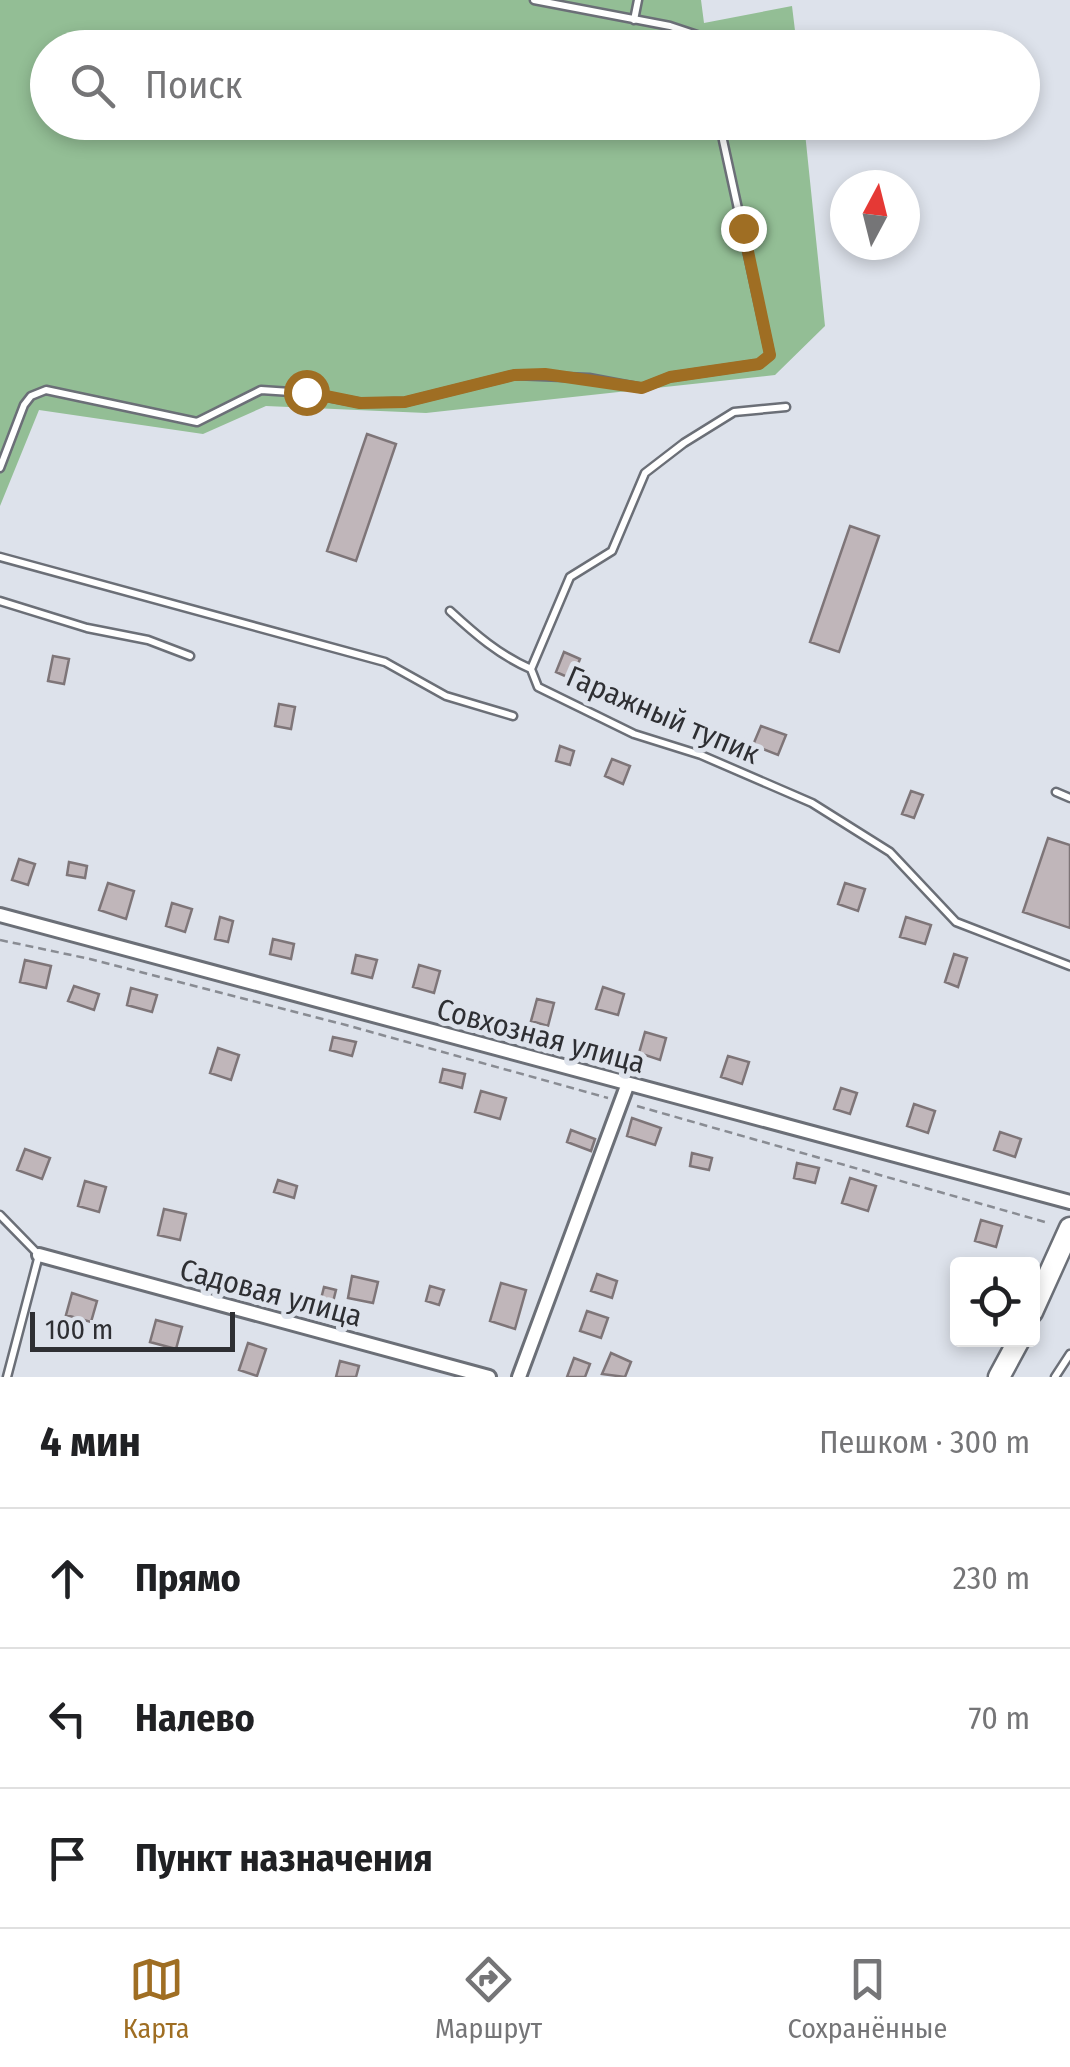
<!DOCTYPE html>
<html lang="ru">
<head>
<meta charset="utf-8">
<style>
	body { margin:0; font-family:"Fira Sans Condensed",sans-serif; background:#f6f6f6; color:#202124 }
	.controls { position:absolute; right:30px; bottom:30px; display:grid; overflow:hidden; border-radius:10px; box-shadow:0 5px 15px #0003 }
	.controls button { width:90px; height:90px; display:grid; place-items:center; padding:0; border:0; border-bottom:2px solid #e0e0e0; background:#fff; color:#202124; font:50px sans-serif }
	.compass { position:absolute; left:830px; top:170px; width:90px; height:90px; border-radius:50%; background:#fff; box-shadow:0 5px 15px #0003; rotate:7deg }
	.scale { position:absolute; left:30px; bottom:25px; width:205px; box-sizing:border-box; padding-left:10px; border:5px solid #2e2f33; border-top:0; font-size:28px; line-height:35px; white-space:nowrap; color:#2e2f33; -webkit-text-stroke:8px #dde2eb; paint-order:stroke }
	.stop { position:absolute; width:30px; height:30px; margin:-22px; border:8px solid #9f6e23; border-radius:50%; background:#fff }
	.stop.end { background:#9f6e23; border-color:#fff; box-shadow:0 2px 10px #0008 }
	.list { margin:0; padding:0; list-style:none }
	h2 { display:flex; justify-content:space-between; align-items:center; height:130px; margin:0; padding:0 40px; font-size:42px }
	h2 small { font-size:32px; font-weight:400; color:#757577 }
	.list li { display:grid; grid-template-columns:65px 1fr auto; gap:30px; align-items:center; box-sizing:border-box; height:140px; padding:0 40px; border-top:2px solid #e0e0e0 }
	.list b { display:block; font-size:38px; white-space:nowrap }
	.list em { font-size:32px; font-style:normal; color:#757577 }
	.icon { flex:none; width:55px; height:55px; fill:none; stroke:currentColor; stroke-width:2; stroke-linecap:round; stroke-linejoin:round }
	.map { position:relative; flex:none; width:1070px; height:1377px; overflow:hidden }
	.search { position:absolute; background:#fff; box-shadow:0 5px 15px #0003; left:30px; right:30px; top:30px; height:110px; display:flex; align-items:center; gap:25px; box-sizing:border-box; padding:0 35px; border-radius:55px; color:#757577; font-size:38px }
	.sheet { height:550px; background:#fff }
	nav { display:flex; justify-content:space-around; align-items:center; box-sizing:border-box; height:140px; border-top:2px solid #e0e0e0; background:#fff; font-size:28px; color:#757577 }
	nav a { display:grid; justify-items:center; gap:5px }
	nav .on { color:#9f6e23 }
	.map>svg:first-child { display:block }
</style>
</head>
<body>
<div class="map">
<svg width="1070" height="1377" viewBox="0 0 1070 1377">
	<rect width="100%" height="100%" fill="#dde2eb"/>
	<path fill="#93be95" d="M0 0H701L704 23 792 6 797 47 48 48V122L804 123 825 326 775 375 426 413 266 406 203 434 39 410 0 506Z"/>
	<path fill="#c0b6ba" stroke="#7e7578" stroke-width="2.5" d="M367 434 396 444 356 561 327 551Z
		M850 526 879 536 839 652 810 642Z
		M564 652 580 659 572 679 556 672Z
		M53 656 69 659 64 684 48 681Z
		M279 704 295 707 291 729 275 726Z
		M761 726 786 735 778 755 753 745Z
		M560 746 574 751 570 765 556 761Z
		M612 759 630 766 623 784 605 776Z
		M911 791 923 795 914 818 902 814Z
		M1048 838 1070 845V928L1023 912Z
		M19 859 35 864 28 885 12 880Z
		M69 862 87 866 85 878 67 875Z
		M108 883 134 891 126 919 99 910Z
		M845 883 865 889 858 911 838 904Z
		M172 903 192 909 185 932 166 926Z
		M220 917 233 921 228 942 215 939Z
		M906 917 931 925 925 944 900 937Z
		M273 939 294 944 291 959 270 954Z
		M954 954 967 958 958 987 945 982Z
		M356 955 377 960 372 978 352 973Z
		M25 960 51 966 46 988 20 982Z
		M419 965 440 971 434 993 413 987Z
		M74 986 99 994 94 1010 68 1001Z
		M603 987 624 994 618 1015 596 1009Z
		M131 988 157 995 152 1012 127 1005Z
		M537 999 554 1003 548 1026 531 1021Z
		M645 1032 666 1038 660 1060 639 1053Z
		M333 1037 356 1042 352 1056 330 1050Z
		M218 1048 239 1055 231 1080 210 1073Z
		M728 1056 749 1062 742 1084 721 1077Z
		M443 1069 465 1074 462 1088 440 1082Z
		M841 1088 857 1093 850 1114 834 1109Z
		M481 1091 506 1098 500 1119 475 1112Z
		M914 1104 935 1111 928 1133 907 1126Z
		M632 1118 661 1128 655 1145 627 1136Z
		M571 1130 595 1139 591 1151 567 1142Z
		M1000 1132 1021 1139 1015 1157 994 1150Z
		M25 1149 50 1158 42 1179 17 1170Z
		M692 1153 712 1158 709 1170 690 1166Z
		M797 1163 819 1168 815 1183 794 1178Z
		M850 1178 876 1186 868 1211 842 1203Z
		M278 1180 297 1186 294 1198 274 1192Z
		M85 1181 106 1187 99 1212 78 1206Z
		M164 1209 186 1214 180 1240 158 1235Z
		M981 1220 1002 1226 996 1247 975 1241Z
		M597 1274 617 1281 612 1298 591 1291Z
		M352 1276 378 1282 373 1303 348 1298Z
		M501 1283 526 1290 515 1329 490 1321Z
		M430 1286 444 1290 439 1305 426 1301Z
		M324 1287 336 1290 331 1310 319 1307Z
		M72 1293 97 1301 91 1322 66 1315Z
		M587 1311 608 1318 601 1338 580 1331Z
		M156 1320 182 1327 176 1349 150 1342Z
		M248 1343 266 1349 257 1376 239 1370Z
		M611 1353 631 1362 625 1377 602 1374Z
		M574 1358 590 1364 585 1377H567Z
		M340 1361 359 1366 356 1377H336Z"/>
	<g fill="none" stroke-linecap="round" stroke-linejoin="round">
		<g stroke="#6b6f77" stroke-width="11">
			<path id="service" d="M534 0 670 26 712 40V48
				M634 20 638 0
				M786 407 734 412 684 443 645 473 612 551 570 577 531 669 538 687 634 734 701 755 812 803 890 852 956 922 1070 966
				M0 468 24 405 31 396 46 390 197 422 261 390 306 393 361 403 405 402 514 375 589 378 642 388 670 377 759 364 770 355 719 122
				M0 557 385 662 446 696 513 716
				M0 601 87 628 148 640 190 656
				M450 611C475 634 499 655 531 669
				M1056 792 1070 798
				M0 1215 39 1255 7 1377
				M1055 1377 1070 1354"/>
		</g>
		<g stroke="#6b6f77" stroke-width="18">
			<path id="minor" d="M0 915 1070 1202
				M39 1255 489 1377
				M519 1377 627 1086"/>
		</g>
		<g stroke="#6b6f77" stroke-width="25">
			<path id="trunk" d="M1032 1312 1070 1228
				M999 1377 1019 1340"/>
		</g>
		<path stroke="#898c93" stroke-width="2.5" stroke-dasharray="8 5" stroke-linecap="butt" d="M0 940 90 959 346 1025 608 1098
			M637 1106 1045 1222"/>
		<use href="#service" stroke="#fff" stroke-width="6"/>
		<use href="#minor" stroke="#fff" stroke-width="12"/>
		<use href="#trunk" stroke="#fff" stroke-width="20"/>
	</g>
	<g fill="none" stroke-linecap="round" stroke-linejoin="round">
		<path stroke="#9f6e23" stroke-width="12" d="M306 392 360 403 405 402 514 375 545 374 642 388 670 377 759 364 770 355 743 228"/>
	</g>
	<g text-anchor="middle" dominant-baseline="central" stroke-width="10" stroke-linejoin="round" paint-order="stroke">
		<g font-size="30" fill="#2e2f33" stroke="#dde2eb">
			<text transform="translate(663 715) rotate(23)">Гаражный тупик</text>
			<text transform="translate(541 1036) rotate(15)">Совхозная улица</text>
			<text transform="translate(271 1293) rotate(15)">Садовая улица</text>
		</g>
	</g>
</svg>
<div class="controls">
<button><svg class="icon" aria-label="locate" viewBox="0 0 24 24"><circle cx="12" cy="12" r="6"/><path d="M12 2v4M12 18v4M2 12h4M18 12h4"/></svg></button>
</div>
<svg class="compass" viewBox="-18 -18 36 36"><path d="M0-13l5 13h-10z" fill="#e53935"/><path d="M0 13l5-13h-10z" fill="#757577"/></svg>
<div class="scale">100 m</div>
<div class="stop" style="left:306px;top:392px"></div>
<div class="stop end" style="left:743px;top:228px"></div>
<div class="search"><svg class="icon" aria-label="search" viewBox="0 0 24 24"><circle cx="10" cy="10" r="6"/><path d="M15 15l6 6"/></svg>Поиск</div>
</div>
<section class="sheet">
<h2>4 мин<small>Пешком · 300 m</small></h2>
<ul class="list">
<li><svg class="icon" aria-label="ahead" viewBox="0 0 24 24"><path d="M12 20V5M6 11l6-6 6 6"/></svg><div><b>Прямо</b></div><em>230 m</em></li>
<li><svg class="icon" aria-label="left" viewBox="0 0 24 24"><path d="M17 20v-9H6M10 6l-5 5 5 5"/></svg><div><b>Налево</b></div><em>70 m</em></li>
<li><svg class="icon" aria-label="arrive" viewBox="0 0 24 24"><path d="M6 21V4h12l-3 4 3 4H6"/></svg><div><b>Пункт назначения</b></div></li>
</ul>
</section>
<nav>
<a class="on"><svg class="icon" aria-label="map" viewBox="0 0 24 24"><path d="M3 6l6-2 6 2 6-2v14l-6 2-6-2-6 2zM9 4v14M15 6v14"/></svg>Карта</a>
<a><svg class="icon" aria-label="directions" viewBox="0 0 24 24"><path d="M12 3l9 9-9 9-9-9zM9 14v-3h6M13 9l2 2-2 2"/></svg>Маршрут</a>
<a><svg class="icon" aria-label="saved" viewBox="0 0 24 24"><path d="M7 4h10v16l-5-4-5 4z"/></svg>Сохранённые</a>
</nav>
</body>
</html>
